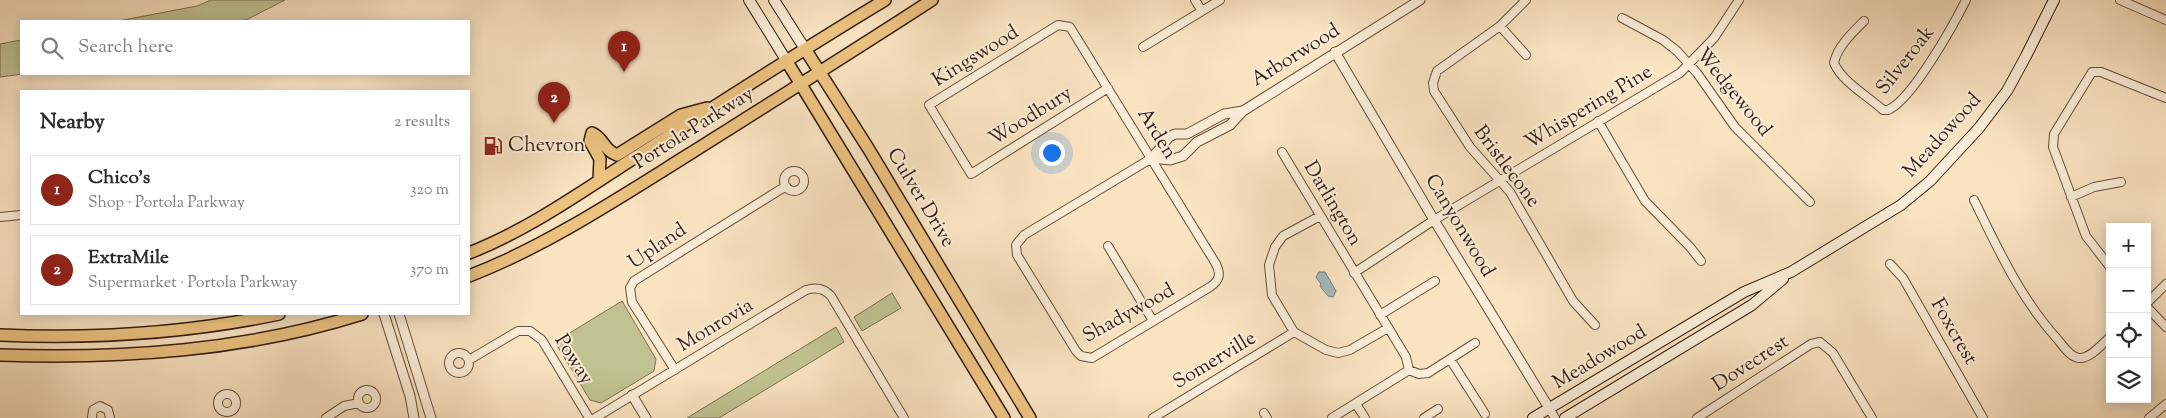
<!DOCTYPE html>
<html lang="en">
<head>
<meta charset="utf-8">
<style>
	body { margin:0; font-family:"Sorts Mill Goudy",serif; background:#f7f7f7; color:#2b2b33 }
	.controls { position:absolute; right:15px; bottom:15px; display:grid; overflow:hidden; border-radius:0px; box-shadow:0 2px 12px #0003 }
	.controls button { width:45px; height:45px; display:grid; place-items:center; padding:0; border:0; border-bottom:1px solid #e1e1e2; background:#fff; color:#2b2b33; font:25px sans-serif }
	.you { position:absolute; left:1051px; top:152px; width:18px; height:18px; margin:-12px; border:4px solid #fff; border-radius:50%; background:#1a73e8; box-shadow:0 0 0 8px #1a73e833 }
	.badge { display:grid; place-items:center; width:32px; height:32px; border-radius:50%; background:#8f2418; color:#fff; font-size:16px; font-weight:700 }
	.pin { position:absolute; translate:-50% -41px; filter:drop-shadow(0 1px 2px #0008) }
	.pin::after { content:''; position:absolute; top:26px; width:18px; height:15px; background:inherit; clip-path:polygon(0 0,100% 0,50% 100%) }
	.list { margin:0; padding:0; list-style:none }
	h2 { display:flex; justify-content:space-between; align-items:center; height:65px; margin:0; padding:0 20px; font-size:21px }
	h2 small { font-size:16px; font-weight:400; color:#7c7c81 }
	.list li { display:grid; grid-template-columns:32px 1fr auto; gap:15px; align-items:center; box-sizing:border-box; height:70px; margin:0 10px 10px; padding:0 10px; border:1px solid #e1e1e2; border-radius:0px }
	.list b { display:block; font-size:19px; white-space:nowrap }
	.list p { margin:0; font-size:16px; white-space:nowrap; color:#7c7c81 }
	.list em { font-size:16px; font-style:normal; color:#7c7c81 }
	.icon { flex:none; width:28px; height:28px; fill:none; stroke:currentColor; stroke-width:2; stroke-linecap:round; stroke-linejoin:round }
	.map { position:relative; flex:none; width:2166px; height:418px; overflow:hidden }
	.search { position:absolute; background:#fff; box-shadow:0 2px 12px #0003; left:20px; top:20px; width:450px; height:55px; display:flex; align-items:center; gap:12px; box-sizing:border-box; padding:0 18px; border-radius:0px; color:#7c7c81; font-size:19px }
	.panel { position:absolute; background:#fff; box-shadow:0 2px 12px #0003; left:20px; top:90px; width:450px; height:225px; border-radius:0px }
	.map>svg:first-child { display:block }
</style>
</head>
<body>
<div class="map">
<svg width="2166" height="418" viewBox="0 0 2166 418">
	<rect width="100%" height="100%" fill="#f9e3c1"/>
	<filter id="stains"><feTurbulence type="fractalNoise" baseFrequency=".004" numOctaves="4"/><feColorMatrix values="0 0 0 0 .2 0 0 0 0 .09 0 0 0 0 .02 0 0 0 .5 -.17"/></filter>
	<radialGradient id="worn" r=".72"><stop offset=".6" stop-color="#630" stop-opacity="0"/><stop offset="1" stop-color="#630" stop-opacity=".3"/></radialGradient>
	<path fill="#c0c391" stroke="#7a7052" d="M211 0H285L248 19 240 21H118L197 6Z
		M21 40V74H23L0 77V44Z
		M892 293 901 308 862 331 854 317Z
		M622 301 656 359 654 371 601 403 590 400 555 342Z
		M836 327 844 342 719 418H687Z"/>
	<path fill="#a3bbbd" stroke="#777b79" d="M1319 272H1325L1336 291 1333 297 1328 296 1320 286 1321 284 1316 277Z"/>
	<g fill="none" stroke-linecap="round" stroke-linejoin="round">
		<g stroke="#654e3e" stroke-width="10">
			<path id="minor" d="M1195 0 1202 11
				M1526 0 1500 26 1437 71 1433 83 1434 91 1470 147 1510 192 1573 301 1595 325
				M2120 0 2166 20
				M1622 18 1663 40 1677 51 1697 73 1735 127 1810 202
				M1864 21C1853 32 1837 47 1834 63 1842 82 1868 96 1883 110H1888C1912 100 1954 24 1966 0
				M1500 26 1526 55
				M1143 47 1220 0
				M1108 88 971 174 929 105 1058 25 1070 27 1216 264C1221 274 1220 280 1210 287L1092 358 1081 356 1076 351 1017 255 1016 245 1024 235 1152 158
				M1598 121 1645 201 1690 247 1701 261
				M1282 152 1406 357 1409 370
				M784 181a10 10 0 1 1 20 0a10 10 0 1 1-20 0Z
				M2071 197 2094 187 2121 182
				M1974 200C1999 251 2020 298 2059 341 2064 347 2070 357 2079 358 2090 359 2102 344 2110 337
				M1320 216 1283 236 1275 247 1269 265 1272 295 1294 332 1326 350 1338 353 1350 350 1388 328
				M0 217 21 215
				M1108 246 1153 321
				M1890 264 1903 278 1983 418
				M2110 267 2086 236 2053 147 2054 134 2092 72H2101L2166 98
				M1354 273 1434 220 1680 73 1714 38 1739 0
				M2147 303 2166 284
				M2147 307 2166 327
				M1380 315 1435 281
				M449 363a10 10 0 1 1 20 0a10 10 0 1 1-20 0Z
				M1450 359 1485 414
				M469 360 518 331H530L542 340 589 418
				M675 370 632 302 630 288 634 281 786 186
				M1409 370 1419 374 1428 373 1475 343
				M358 399a9 9 0 1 1 18 0a9 9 0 1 1-18 0Z
				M218 403a9 9 0 1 1 18 0a9 9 0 1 1-18 0Z
				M1356 404 1365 418
				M1549 408 1555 418
				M1264 413 1267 418
				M92 418 93 410 100 406 108 410 110 418
				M326 418 344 406 359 403
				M595 418 806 290C816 287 824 288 831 296L904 418
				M1153 418 1294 332
				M1332 418 1409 370
				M1424 418 1438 409
				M1697 418 1811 344 1820 342 1833 353 1872 418
				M2149 418 2166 404"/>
		</g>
		<g stroke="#654e3e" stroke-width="11">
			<path id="tertiary" d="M1335 52 1434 220 1549 408
				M1152 158 1170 160 1183 156 1197 142 1230 125 1243 111 1420 0
				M1152 158 1169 137 1175 134H1187L1224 114 1243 111
				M384 314 410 396 414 418
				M399 314 431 418
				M632 395 646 418"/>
		</g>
		<g stroke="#341c12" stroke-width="12">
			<path id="secondary" d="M749 0 786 60
				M774 0 805 49
				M1533 418 1744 292 1791 272 1901 205 1930 181 1979 128 2007 91 2026 56 2054 0
				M1565 418 1752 305 1783 279"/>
		</g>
		<g stroke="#341c12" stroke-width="14">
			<path id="primary" d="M805 49 868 148 1030 418
				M786 60 1004 418
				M599 180 600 159 590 141 592 133C604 138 603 150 617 155L681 115 707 108
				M469 253C528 230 581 192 634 158 717 105 800 51 885 0
				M469 276C545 247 622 196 691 153 772 102 852 52 932 0
				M0 335C93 339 188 333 279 314
				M0 355C122 359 245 351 362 314"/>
		</g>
		<use href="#minor" stroke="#fbedd7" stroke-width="8"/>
		<use href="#tertiary" stroke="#fbedd7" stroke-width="9"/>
		<use href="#secondary" stroke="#fbedd7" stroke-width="10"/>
		<use href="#primary" stroke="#ecc280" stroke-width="11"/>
	</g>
	<defs>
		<g id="fuel-bare" transform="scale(1.5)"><path d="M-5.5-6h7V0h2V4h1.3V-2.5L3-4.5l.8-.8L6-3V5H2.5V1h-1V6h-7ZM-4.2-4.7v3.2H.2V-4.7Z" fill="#8f2418" stroke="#fbedd7" stroke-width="2.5" paint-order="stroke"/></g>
	</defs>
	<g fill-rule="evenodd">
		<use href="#fuel-bare" x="493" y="146"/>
	</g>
	<g text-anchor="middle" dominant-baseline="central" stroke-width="4" stroke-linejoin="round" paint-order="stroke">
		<g font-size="20" fill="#341c12" stroke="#fbedd7">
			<text transform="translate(1296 56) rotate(-32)">Arborwood</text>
			<text transform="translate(976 57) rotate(-32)">Kingswood</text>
			<text transform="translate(1906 61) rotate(-52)">Silveroak</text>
			<text transform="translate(1733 93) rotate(51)">Wedgewood</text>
			<text transform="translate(1589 108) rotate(-31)">Whispering Pine</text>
			<text transform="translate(1031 117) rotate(-32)">Woodbury</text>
			<text transform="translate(694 129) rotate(-32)">Portola Parkway</text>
			<text transform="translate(1156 134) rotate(58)">Arden</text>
			<text transform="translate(1943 136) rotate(-48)">Meadowood</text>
			<text transform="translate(1506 167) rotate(53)">Bristlecone</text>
			<text transform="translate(920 198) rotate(59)">Culver Drive</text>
			<text transform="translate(1332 204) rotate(59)">Darlington</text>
			<text transform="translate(1459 226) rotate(59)">Canyonwood</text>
			<text transform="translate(658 247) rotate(-34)">Upland</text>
			<text transform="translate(1129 314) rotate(-29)">Shadywood</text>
			<text transform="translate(716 326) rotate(-31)">Monrovia</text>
			<text transform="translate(1953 332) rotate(60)">Foxcrest</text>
			<text transform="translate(1600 358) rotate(-31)">Meadowood</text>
			<text transform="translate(573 360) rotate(58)">Poway</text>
			<text transform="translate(1215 361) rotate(-31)">Somerville</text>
			<text transform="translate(1751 364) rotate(-33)">Dovecrest</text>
		</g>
		<g font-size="20" fill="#341c12" stroke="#fbedd7" text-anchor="start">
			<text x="508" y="146">Chevron</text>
		</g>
	</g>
	<rect width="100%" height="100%" filter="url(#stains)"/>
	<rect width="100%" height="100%" fill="url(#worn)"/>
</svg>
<div class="controls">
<button>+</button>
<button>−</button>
<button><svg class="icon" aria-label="locate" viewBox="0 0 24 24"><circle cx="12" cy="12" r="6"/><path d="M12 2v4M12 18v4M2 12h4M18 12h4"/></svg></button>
<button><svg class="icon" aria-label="layers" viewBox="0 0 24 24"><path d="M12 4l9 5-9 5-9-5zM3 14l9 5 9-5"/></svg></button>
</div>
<div class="you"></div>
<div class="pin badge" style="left:624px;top:72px">1</div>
<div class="pin badge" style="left:554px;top:123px">2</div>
<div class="search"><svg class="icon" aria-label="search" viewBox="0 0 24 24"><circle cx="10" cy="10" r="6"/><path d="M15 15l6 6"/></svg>Search here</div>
<section class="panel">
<h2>Nearby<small>2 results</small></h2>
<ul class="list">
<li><span class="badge">1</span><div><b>Chico's</b><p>Shop · Portola Parkway</p></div><em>320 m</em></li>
<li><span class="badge">2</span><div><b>ExtraMile</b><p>Supermarket · Portola Parkway</p></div><em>370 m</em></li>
</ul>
</section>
</div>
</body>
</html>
